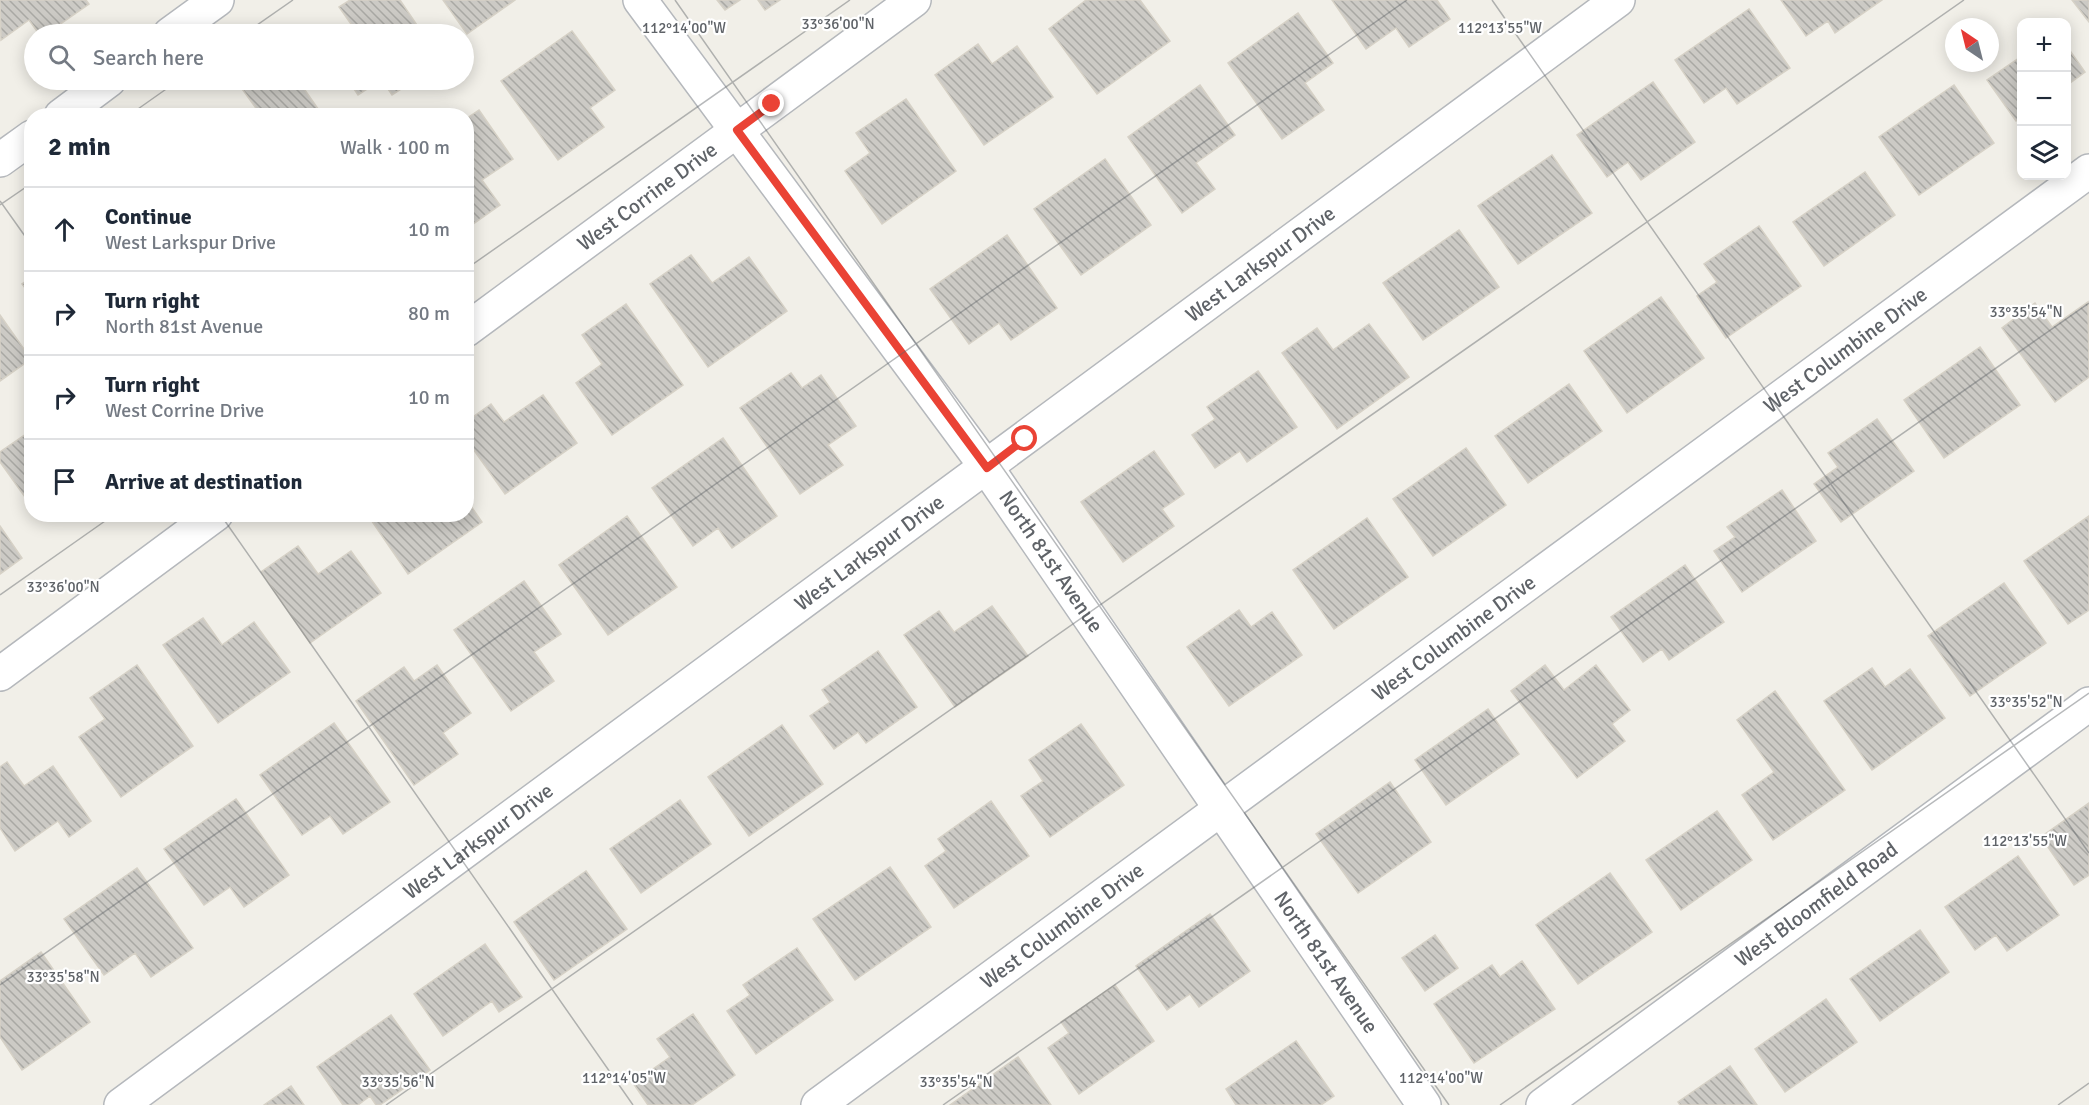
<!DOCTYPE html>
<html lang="en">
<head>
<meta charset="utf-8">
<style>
	body { margin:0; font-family:Signika,sans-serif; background:#f6f6f7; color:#1f2937 }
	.controls { position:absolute; right:18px; top:18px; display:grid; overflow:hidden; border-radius:12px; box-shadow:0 3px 15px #0003 }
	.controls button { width:54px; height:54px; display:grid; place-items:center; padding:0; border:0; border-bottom:2px solid #e0e1e3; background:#fff; color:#1f2937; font:30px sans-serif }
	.compass { position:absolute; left:1945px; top:18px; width:54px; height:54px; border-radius:50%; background:#fff; box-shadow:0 3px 15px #0003; rotate:325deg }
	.stop { position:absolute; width:18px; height:18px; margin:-14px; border:4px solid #ea4335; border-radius:50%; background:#fff }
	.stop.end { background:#ea4335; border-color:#fff; box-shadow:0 2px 6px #0008 }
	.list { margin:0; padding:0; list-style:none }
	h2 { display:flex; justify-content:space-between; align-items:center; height:78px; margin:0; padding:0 24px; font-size:26px }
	h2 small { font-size:20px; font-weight:400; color:#747a83 }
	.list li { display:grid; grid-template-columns:39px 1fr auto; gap:18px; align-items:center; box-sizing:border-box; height:84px; padding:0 24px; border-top:2px solid #e0e1e3 }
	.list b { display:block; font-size:22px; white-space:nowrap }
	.list p { margin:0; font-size:20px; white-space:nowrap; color:#747a83 }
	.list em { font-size:20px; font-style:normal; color:#747a83 }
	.icon { flex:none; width:33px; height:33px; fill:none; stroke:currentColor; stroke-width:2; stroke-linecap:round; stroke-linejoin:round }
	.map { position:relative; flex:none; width:2089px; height:1105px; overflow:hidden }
	.search { position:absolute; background:#fff; box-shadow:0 3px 15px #0003; left:24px; top:24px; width:450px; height:66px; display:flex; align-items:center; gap:15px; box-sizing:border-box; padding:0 21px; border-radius:33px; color:#747a83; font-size:22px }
	.panel { position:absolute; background:#fff; box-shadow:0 3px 15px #0003; left:24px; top:108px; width:450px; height:414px; border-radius:24px }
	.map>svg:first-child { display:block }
</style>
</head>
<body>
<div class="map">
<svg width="2089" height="1105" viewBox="0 0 2089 1105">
	<defs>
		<pattern id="building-back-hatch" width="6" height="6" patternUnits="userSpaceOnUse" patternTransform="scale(1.5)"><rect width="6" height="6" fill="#cccac5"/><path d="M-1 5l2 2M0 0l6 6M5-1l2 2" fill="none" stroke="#a9a8a4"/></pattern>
	</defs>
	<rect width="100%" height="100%" fill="#f1efe8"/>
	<path fill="url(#building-back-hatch)" stroke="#d6d1c6" stroke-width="1.5" d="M0 0H86L89 4 46 34H39L29 20 1 40Z
		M350 0H400L423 34H358L339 7Z
		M443 0H515L467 34Z
		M717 0H740L725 10Z
		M758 0H780L765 10Z
		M1086 0H1140L1170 41 1097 94 1049 29Z
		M1332 0H1437L1450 19 1409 47 1396 28 1366 49Z
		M1781 0H1882L1835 33 1828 21 1806 36Z
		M2072 0H2089V22Z
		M1749 9 1790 68 1737 104 1726 88 1704 103 1675 60Z
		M1298 13 1333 63 1305 83 1324 110 1282 139 1228 63Z
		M572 31 615 90 590 108 604 127 558 160 501 81Z
		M978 44 992 64 1017 46 1053 97 984 145 935 75Z
		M2066 45 2085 72 2066 86Z
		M2022 56V117L2016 121 1987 80Z
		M240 80H298L323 116H252L258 111 237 82Z
		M348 80H381L358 95Z
		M382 80H415L392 95Z
		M1653 82 1695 142 1641 180 1628 162 1607 177 1577 135Z
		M1200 85 1235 135 1196 163 1215 189 1182 213 1128 137Z
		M1954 85 1994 143 1919 195 1879 137Z
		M906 99 956 171 882 224 845 171 870 153 856 133Z
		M479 110 513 159 482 180 500 205 466 229V119Z
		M1552 155 1592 213 1518 264 1478 206Z
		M1105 159 1151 225 1081 275 1034 209Z
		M1865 172 1895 215 1824 266 1793 222Z
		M1759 226 1801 286 1726 338 1697 296 1717 282 1704 264Z
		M1459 230 1499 287 1423 340 1383 283Z
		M1007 235 1057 308 1011 340 999 323 969 344 930 289Z
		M691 255 712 283 749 257 787 311 708 367 650 284Z
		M32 277V297L22 284Z
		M1661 297 1704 358 1627 413 1584 351Z
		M2088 302 2089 377 2055 402 2002 328 2035 303 2052 327Z
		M626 304 683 385 612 435 576 383 602 364 582 335Z
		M0 315 31 359 0 381Z
		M1369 324 1409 377 1337 429 1282 353 1317 328 1333 350Z
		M1980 347 2020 405 1944 458 1904 400Z
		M1258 371 1297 427 1247 462 1240 451 1215 468 1192 435 1215 419 1207 407Z
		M791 373 802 388 821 375 856 426 828 445 843 465 800 494 740 408Z
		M1569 384 1602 431 1528 483 1495 436Z
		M543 395 577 443 505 494 466 439V422L491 404 504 422Z
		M1877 419 1914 471 1841 522 1814 484 1838 467 1828 453Z
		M32 430V507L0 462V452Z
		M723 438 777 516 732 548 718 528 693 546 652 488Z
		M1466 448 1506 505 1433 556 1393 499Z
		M1154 451 1184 494 1162 509 1174 526 1123 562 1081 502Z
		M1782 490 1816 541 1742 592 1714 551 1735 537 1727 527Z
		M466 499 482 522 408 574 367 514H466Z
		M627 516 677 587 608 635 559 565Z
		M2089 516V610L2068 624 2024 561Z
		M1367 518 1408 577 1334 629 1293 570Z
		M0 526 22 558 0 574Z
		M298 546 318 574 351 551 381 593 310 643 261 572Z
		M1685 565 1724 622 1669 660 1662 649 1643 662 1611 617Z
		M524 581 561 634 534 652 554 681 511 711 454 630Z
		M2004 583 2046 643 1970 696 1928 636Z
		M992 606 1028 656 955 707 904 635 939 611 954 632Z
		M1239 610 1251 627 1272 612 1302 655 1229 706 1187 647Z
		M203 618 222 645 254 622 290 672 218 723 163 645Z
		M878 651 917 707 866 743 858 732 834 749 810 716 830 702 822 690Z
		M137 665 193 746 121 797 79 737 105 719 90 698Z
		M437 665 471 713 443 733 458 754 414 785 356 701 404 667 414 681Z
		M1545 665 1564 690 1596 665 1630 710 1612 724 1625 741 1577 778 1511 691Z
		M1872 668 1885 687 1910 669 1945 718 1872 770 1824 701Z
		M1775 691 1845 790 1773 840 1742 795 1774 772 1737 720Z
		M1488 709 1519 754 1446 805 1415 760Z
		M334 723 390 802 343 834 330 816 302 835 260 775Z
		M1081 724 1124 785 1050 837 1021 796 1043 781 1029 760Z
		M782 725 823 784 749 836 708 777Z
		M7 762 24 786 53 766 91 821 69 837 58 821 15 851 0 828V767Z
		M1390 782 1431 842 1358 893 1316 834Z
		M236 799 289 875 244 907 230 887 204 905 164 849Z
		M680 800 711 844 641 893 610 849Z
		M991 801 1029 856 954 908 925 866 946 851 938 839Z
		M2089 803V875L2074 885 2041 837Z
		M1717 811 1752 860 1681 910 1646 860Z
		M2018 856 2059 915 2007 951 1996 935 1975 950 1945 907Z
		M890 867 931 927 855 980 813 919Z
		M137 868 193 948 151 977 135 953 104 975 64 919Z
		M586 871 627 929 554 980 514 922Z
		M1610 873 1652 932 1578 984 1536 925Z
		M1210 914 1250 971 1199 1007 1190 994 1167 1010 1136 966Z
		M1920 930 1949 972 1880 1021 1850 979Z
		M1435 935 1458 968 1425 991 1402 958Z
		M485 944 522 997 499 1012 492 1001 443 1036 414 994Z
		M797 948 833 1000 756 1054 727 1011 750 995 743 985Z
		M41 952 90 1022 22 1070 0 1037V981Z
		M1522 961 1555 1009 1474 1063 1434 1004 1492 965 1500 977Z
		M1115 985 1154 1041 1079 1094 1048 1048 1069 1033 1061 1022Z
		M1826 999 1857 1042 1785 1092 1755 1049Z
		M693 1014 735 1075 692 1105H648L633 1083 670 1057 657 1039Z
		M391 1015 430 1070 380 1105H376L370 1096 358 1105H343L317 1067Z
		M1296 1041 1334 1096 1321 1105H1236L1226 1089Z
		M1018 1057 1051 1105H950Z
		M1730 1066 1757 1105H1680L1678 1102Z
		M291 1086 304 1105H264Z"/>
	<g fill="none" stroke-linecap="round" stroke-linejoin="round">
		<g stroke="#b5b8bc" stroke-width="36">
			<g id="minor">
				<path id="s1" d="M640 0 987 468 1424 1105"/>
				<path d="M170 34 217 0"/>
				<path d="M61 116 109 80"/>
				<path d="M0 160 32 137"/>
				<path id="s2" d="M466 330 914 0"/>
				<path d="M0 674 216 514"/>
				<path id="s3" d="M121 1105 1618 0"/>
				<path id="s4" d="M818 1105 2089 171"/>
				<path id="s5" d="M1543 1105 2089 704"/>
			</g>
		</g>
		<use href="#minor" stroke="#fff" stroke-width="33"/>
	</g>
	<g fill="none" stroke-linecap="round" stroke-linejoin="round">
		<path stroke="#ea4335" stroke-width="8" d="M772 104 737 130 987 468 1025 439"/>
	</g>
	<path fill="none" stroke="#5f6368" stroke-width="1.5" stroke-opacity="0.45" d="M675 0 1449 1105M1492 0 2089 853M244 34 293 0M128 116 179 80M0 201 32 246M0 205 32 183M466 269 850 0M220 514 633 1105M0 595 115 514M0 985 1407 0M386 1105 1964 0M943 1105 2089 303M1500 1105 2089 693M2058 1105 2089 1083"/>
	<g text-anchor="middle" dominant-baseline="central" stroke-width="4.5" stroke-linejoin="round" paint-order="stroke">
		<g font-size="21" fill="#5f6368" stroke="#fff">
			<text stroke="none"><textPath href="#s2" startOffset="225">West Corrine Drive</textPath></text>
			<text stroke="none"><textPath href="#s3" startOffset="1416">West Larkspur Drive</textPath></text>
			<text stroke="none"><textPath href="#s4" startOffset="1275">West Columbine Drive</textPath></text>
			<text stroke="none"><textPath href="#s3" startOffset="930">West Larkspur Drive</textPath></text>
			<text stroke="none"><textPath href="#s1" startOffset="696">North 81st Avenue</textPath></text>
			<text stroke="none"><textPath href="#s4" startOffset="789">West Columbine Drive</textPath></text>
			<text stroke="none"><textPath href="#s3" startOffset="444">West Larkspur Drive</textPath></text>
			<text stroke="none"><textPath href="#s5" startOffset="339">West Bloomfield Road</textPath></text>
			<text stroke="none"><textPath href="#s4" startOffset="303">West Columbine Drive</textPath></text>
			<text stroke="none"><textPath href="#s1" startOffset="1182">North 81st Avenue</textPath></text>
		</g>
	</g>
	<g font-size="15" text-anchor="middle" fill="#5f6368" stroke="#fff" stroke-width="4.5" stroke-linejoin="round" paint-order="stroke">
		<text x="838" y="29">33°36'00"N</text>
		<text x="1500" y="33">112°13'55"W</text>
		<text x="684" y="33">112°14'00"W</text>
		<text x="2026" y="317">33°35'54"N</text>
		<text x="63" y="592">33°36'00"N</text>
		<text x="2026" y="707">33°35'52"N</text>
		<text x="2025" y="846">112°13'55"W</text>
		<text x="63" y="982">33°35'58"N</text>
		<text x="624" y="1083">112°14'05"W</text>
		<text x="1441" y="1083">112°14'00"W</text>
		<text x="398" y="1087">33°35'56"N</text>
		<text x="956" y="1087">33°35'54"N</text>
	</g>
</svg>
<div class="controls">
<button>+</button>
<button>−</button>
<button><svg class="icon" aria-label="layers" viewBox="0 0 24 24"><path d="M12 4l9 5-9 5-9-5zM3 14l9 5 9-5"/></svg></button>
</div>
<svg class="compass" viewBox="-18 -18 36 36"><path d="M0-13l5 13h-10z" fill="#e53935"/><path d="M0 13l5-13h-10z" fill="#747a83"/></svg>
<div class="stop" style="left:1025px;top:439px"></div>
<div class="stop end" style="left:772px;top:104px"></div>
<div class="search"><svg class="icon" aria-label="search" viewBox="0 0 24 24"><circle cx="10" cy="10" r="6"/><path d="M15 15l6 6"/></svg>Search here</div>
<section class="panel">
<h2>2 min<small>Walk · 100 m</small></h2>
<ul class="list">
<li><svg class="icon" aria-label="ahead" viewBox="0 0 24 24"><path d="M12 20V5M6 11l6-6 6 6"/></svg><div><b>Continue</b><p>West Larkspur Drive</p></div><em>10 m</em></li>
<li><svg class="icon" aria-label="right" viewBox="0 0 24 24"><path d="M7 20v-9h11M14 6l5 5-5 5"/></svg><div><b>Turn right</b><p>North 81st Avenue</p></div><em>80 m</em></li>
<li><svg class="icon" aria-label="right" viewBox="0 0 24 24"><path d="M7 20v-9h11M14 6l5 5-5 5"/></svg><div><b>Turn right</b><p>West Corrine Drive</p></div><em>10 m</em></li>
<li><svg class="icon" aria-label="arrive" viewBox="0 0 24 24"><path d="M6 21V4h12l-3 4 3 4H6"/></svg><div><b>Arrive at destination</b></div></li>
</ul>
</section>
</div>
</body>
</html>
